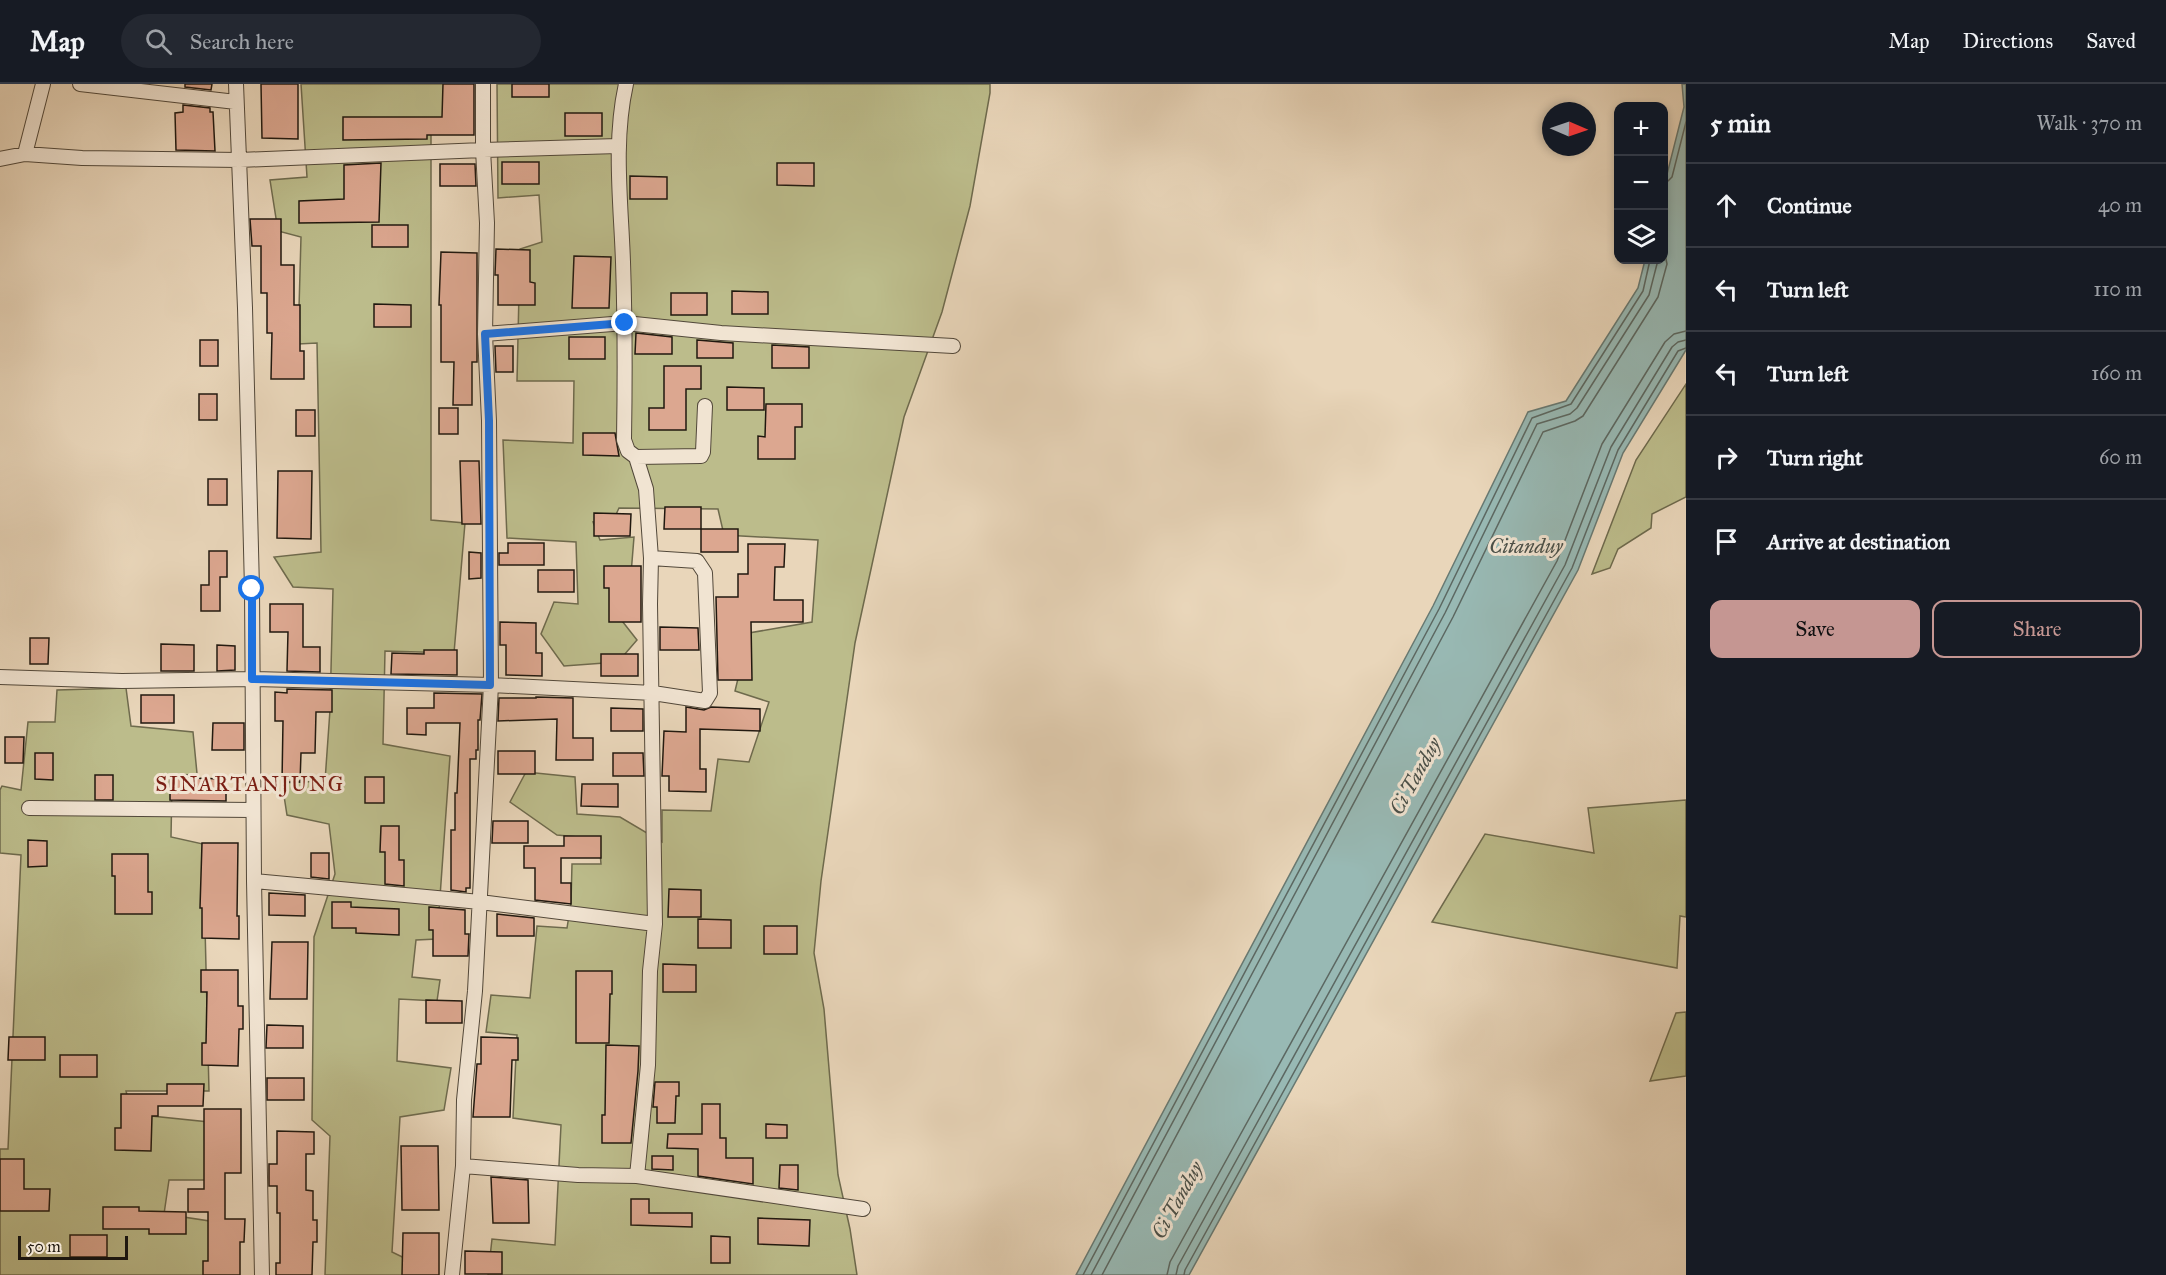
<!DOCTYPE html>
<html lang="en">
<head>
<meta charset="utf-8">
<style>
	body { margin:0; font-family:"IM FELL Great Primer",serif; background:#242831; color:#f1f3f6 }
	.controls { position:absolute; right:18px; top:18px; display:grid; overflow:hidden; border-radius:12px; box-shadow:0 3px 9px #0003 }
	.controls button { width:54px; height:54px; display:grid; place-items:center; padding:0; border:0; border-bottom:2px solid #363941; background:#171b24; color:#f1f3f6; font:30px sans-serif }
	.compass { position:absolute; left:1542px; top:18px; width:54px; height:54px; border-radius:50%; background:#171b24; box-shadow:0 3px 9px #0003; rotate:92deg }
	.scale { position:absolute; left:18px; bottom:15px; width:110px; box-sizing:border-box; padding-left:6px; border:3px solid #20180f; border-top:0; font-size:16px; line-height:21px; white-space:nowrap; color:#20180f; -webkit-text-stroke:4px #f1e4d2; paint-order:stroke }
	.stop { position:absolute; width:18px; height:18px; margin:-14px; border:4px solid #1a73e8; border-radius:50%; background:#fff }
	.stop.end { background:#1a73e8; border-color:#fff; box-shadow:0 2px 6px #0008 }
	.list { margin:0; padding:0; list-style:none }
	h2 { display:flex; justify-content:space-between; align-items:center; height:78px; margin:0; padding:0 24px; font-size:26px }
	h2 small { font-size:20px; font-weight:400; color:#9ea1a6 }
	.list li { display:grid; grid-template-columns:39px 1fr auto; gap:18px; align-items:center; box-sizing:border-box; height:84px; padding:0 24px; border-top:2px solid #363941 }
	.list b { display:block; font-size:22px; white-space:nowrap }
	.list em { font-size:20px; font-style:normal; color:#9ea1a6 }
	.actions { display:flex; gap:12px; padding:18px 24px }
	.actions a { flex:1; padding:14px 0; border:2px solid #c59692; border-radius:12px; text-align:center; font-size:21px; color:#c59692 }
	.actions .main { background:#c59692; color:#111 }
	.icon { flex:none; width:33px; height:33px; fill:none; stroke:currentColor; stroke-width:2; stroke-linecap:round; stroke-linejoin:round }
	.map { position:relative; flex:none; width:1686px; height:1191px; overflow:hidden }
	header { display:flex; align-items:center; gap:36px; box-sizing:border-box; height:84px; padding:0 30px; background:#171b24; border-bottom:2px solid #363941 }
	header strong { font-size:28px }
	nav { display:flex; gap:33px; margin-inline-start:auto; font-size:21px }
	.search { width:420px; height:54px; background:#242831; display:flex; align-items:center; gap:15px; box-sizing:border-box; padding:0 21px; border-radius:33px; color:#9ea1a6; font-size:22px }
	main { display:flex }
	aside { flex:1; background:#171b24 }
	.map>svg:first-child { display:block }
</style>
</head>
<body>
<header>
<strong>Map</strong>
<div class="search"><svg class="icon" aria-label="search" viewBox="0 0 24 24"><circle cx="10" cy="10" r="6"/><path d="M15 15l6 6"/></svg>Search here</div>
<nav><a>Map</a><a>Directions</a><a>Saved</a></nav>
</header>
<main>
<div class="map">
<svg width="1686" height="1191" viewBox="0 0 1686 1191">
	<rect width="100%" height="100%" fill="#e9d6ba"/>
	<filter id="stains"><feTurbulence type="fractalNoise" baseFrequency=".00333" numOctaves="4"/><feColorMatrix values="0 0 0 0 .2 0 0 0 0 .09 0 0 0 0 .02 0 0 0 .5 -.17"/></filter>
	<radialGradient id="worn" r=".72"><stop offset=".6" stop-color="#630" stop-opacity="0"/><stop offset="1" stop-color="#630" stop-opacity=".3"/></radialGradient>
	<path fill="#bcbc8b" stroke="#6e6a4d" stroke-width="1.5" d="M301 0H450L452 45 431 48V436L465 439 454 569 385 567 383 660 450 672 437 855 416 856 412 893 440 896 437 917 399 915 397 977 451 984 444 1026 400 1033 392 1168 425 1184 424 1191H325L330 1052 312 1036 314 853 335 790 329 740 287 731 282 699 325 697 330 626 333 505 293 503 274 473 321 468 317 259 298 260 301 153 278 147 270 96 307 93Z
		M497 0H990V9L970 122 942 228 904 333 855 559 821 797 814 869 824 925 838 1091 850 1145 857 1191H488L492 1155 555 1161 561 1041 513 1034 517 951 486 948 491 911 530 914 537 842 567 844 571 819 572 780H601L599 755 557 751 510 718 526 688 575 693 577 730 620 733 662 758V726L711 727 718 675 749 678 769 618 735 607 749 549 812 538 818 456 724 451 718 425 619 424 613 437 593 438 600 456 634 453 631 490 619 533 637 556 618 578 564 582 541 550 554 518 578 520 576 458 507 454 503 356 573 359 574 297H517L520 165 542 158 539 111 498 114Z
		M1686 300V413L1652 430 1651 444 1618 465 1610 484 1592 490 1636 376Z
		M126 604 131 642 193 648 198 700 172 701 171 753 203 760 209 1007H126L132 1030 209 1038 208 1096H169L164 1130 216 1138 214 1191H0V1065H8L21 771 0 769V706L2 702 21 706 28 638H55L57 606Z
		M1686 716V833L1680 832 1677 884 1432 838 1485 750 1594 769 1588 724Z
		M1686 928V992L1650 997 1676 929Z"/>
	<path fill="#98b9b4" stroke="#687972" stroke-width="1.5" d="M1682 0H1686V266L1623 369 1578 486 1189 1191H1076L1433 522 1528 328 1566 317 1638 204 1645 176H1664V102L1684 23Z"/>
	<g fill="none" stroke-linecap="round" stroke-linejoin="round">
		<path stroke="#5c6862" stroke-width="1.5" d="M1664 97H1668L1672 93 1686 38
			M1083 1191 1439 525 1532 334 1571 320 1643 207 1650 176
			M1091 1191 1445 529 1537 340 1570 330 1577 324 1649 211 1658 176
			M1102 1191 1453 533 1543 348 1575 337 1583 332 1658 213 1667 180 1664 165
			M1167 1191 1170 1178 1557 477 1602 360 1665 258 1674 250 1686 247
			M1176 1191 1178 1182 1565 481 1611 363 1672 263 1678 258 1686 256
			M1184 1191 1185 1186 1572 484 1618 366 1678 267 1686 264"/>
	</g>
	<path fill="#dca790" stroke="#20180f" stroke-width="1.5" d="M185 0H212L211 6 185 3Z
		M261 0H298V55L262 54Z
		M443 0H474V51H427V55L343 56V33H442Z
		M512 0H549V13H512Z
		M183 21 210 24V28H213L215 67 176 66 175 29 183 28Z
		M565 29H602V52H565Z
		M502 78H539V100H502Z
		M381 79 379 138 299 139V117L344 115V81Z
		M777 79H814V102L777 101Z
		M440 80H475L476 102H440Z
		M630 92 667 93V115H630Z
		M250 135H281V181H294V221H300V267H304V295H271L272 249H267V209H261V162H252Z
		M372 141H408V163H372Z
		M496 165 530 166V198L535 199V221H498V191H495Z
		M441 168 477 169V278H472V321H453L454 278H441V221H439Z
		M574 172 611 173 609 224H572Z
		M732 207 768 208V230H732Z
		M671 209H707V231H671Z
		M374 220 411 221V243H374Z
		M636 249 672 253V270H635Z
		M569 253H605V275H569Z
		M200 256H218V282H200Z
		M697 256 733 259V274H697Z
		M772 261 809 263V284H772Z
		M495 262H513V288H496Z
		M664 282H701V305H686V346H649V324H664Z
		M727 303 764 304V326H727Z
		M199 310H217V336H199Z
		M766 320H802V343H795V375H758V352L765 353Z
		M439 324H458V350H439Z
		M296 326H315V352H296Z
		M583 349H615L619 372 583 371Z
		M460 377H479L481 440H462Z
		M278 387H312L311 455 277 454Z
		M208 395H227V421H208Z
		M665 423H701V445H664Z
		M594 429 631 430 630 452H594Z
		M701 445H738V468H701Z
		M508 459H544V481H499V469H508Z
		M748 460H785L784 483H775L774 516H803V538H751L752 596H718L716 513H738V490H748Z
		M209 467H227V493H220V527H201V501H209Z
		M469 468 481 469V494L469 495Z
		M604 482H641V538H609V504H604Z
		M538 486H574V508H538Z
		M270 520H303V563H320V588L287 587 288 548H270Z
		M500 538 536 539V569H542V592L506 591V561H500Z
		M660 543 698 544 699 566H660Z
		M30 554H49L48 580H30Z
		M161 560 194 561V587H161Z
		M217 561 235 562V586L217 587Z
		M424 566H457V591L391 590 392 569 424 570Z
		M601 570H638V592H601Z
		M287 605 332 606V628H316L315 669H301L300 698H282L283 637H275V608L287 609Z
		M434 609 482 610 480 636H478V666H476V675H470V804H466V808L451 806V746H455V709H457L460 639H426V651L407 650V624H434Z
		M141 611H174V639H141Z
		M536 613 573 614V654H593V676H556L557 635 498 637 499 614H536Z
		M686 623 704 626 711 623 760 625V647L700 645V685H706V708L669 707V692H662L664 647 686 648Z
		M611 624 643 625V647H611Z
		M213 639H244V666H212Z
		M5 653H24L23 679H5Z
		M498 667H535V690H498Z
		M35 669H53V696L35 695Z
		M613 669H643L644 692H613Z
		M95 691H113V716H95Z
		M170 691H188V694L226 695V717L170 716Z
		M365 693H384V719H365Z
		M582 700H618V723L581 722Z
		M493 737H528V759H492Z
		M381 742H399V776H404V802L385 800V768H380Z
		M564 752H601V774H561V799H571V820L535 816V784H524V762H564Z
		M28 756 47 757V782L28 783Z
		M202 759H238L237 832H239V855L202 854V824H200Z
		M311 769H329V795L311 793Z
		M112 770H148V808H152V830H115V792H112Z
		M669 805 701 806V833H668Z
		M269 809 305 811V832L269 831Z
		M332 818H351V823L399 825V851L356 849V844H332Z
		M429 823 465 826V850H469L468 872H433V846H429Z
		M497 830 534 834V852H497Z
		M698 835 731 836V864H698Z
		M764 842H797V870H764Z
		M272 858H308L307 915H270Z
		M663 880 696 881V908H663Z
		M201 886H238V922H243V945H239L238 982 202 981V959H206L207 908H201Z
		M576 887H612V910H610L609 959H576Z
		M426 916 462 917V939H426Z
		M267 941 303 942V964H266Z
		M9 953H45V976H8Z
		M481 953 518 954V976H512L510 1033H473L477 980H481Z
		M606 961 639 962 638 987 631 1059H602V1031H605Z
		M60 971H97V993H60Z
		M267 994H304V1016H267Z
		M655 998H679V1012H676L675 1039H657V1023H653Z
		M167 1000H204L203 1022H158V1032H152L151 1067 115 1066V1044H121V1010H167Z
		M702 1020H720V1054H726V1074H753V1100L698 1092V1065L667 1064 668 1050H702Z
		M204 1025H241V1089H225V1135H245L244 1158H240V1191H203V1177H208V1128H188V1105H204Z
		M766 1040 787 1041V1054H766Z
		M277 1047 314 1048V1070H306V1106L313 1107V1136H317V1158H313L312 1191H276V1179H280V1129H277V1102H269V1080H277Z
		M401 1062H438L439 1126H402Z
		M652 1072H673V1086L652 1085Z
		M0 1075H24V1105H50L49 1127H0Z
		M780 1081H798V1106L779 1104Z
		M491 1093 528 1096 529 1139H493Z
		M631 1115H649V1129H692V1143L631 1141Z
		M103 1123H139V1127L186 1128V1150H149V1145H103Z
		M758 1134 810 1136 809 1162 758 1160Z
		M403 1149H439V1191H402Z
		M70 1151H107V1173H70Z
		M711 1152 730 1153V1179H711Z
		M465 1167 502 1168V1190H465Z"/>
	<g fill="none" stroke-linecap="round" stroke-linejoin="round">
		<g stroke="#52483a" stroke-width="16">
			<path id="minor" d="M80 0 236 18
				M236 0 245 224 252 505 254 797 262 1191
				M25 70 43 0
				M0 75 25 70 82 74 240 76 483 66 618 62
				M485 250 625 239 721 249 953 262
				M636 373 701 372 703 368 705 322
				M0 593 122 597 252 595 491 601 653 609 705 617 710 609 705 489 697 477 651 474
				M29 724 253 726
				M254 797 480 818 655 840
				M463 1082 578 1091 637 1092 648 981 650 887 655 840 650 520 651 474 646 405 636 373 628 367 624 356C625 296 625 237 623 178 621 119 613 58 626 0
				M637 1092 863 1125
				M452 1191 463 1082 464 1016 475 907 491 601 489 337 485 250 487 139 483 66V0"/>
		</g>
		<use href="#minor" stroke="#f1e4d2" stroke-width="14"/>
	</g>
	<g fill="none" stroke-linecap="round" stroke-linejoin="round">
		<path stroke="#1a73e8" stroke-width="8" d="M252 505V595L490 601 489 337 485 250 625 239"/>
	</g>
	<g text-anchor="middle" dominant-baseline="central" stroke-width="6" stroke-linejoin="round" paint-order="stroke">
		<g font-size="20" font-style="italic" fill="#4a5049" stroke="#f1e4d2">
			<text x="1526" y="462">Citanduy</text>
			<text transform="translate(1415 692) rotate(-61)">Ci Tanduy</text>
			<text transform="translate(1177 1116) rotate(-61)">Ci Tanduy</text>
		</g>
		<g font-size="21" letter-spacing="1.5" fill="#7a1f14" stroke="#f1e4d2">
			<text x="250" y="700">SINARTANJUNG</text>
		</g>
	</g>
	<rect width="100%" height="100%" filter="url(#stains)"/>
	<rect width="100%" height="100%" fill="url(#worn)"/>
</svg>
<div class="controls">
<button>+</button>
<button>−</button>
<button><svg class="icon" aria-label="layers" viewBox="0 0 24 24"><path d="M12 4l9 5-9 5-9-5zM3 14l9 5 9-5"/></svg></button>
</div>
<svg class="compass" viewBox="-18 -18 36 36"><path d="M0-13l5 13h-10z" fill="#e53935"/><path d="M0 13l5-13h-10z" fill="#9ea1a6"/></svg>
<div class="scale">50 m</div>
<div class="stop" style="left:252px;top:505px"></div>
<div class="stop end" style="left:625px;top:239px"></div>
</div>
<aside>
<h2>5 min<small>Walk · 370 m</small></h2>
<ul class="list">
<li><svg class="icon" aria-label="ahead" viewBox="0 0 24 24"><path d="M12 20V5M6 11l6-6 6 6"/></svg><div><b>Continue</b></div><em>40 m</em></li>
<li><svg class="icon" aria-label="left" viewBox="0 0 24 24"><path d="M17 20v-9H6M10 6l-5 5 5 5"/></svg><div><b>Turn left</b></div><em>110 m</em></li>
<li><svg class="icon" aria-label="left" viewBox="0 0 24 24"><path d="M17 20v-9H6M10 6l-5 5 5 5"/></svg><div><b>Turn left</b></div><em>160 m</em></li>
<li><svg class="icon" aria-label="right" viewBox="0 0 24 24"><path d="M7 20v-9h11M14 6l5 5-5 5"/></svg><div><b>Turn right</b></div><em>60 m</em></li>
<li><svg class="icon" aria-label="arrive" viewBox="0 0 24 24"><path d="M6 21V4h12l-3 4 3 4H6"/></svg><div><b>Arrive at destination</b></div></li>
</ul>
<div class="actions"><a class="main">Save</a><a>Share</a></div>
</aside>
</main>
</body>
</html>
